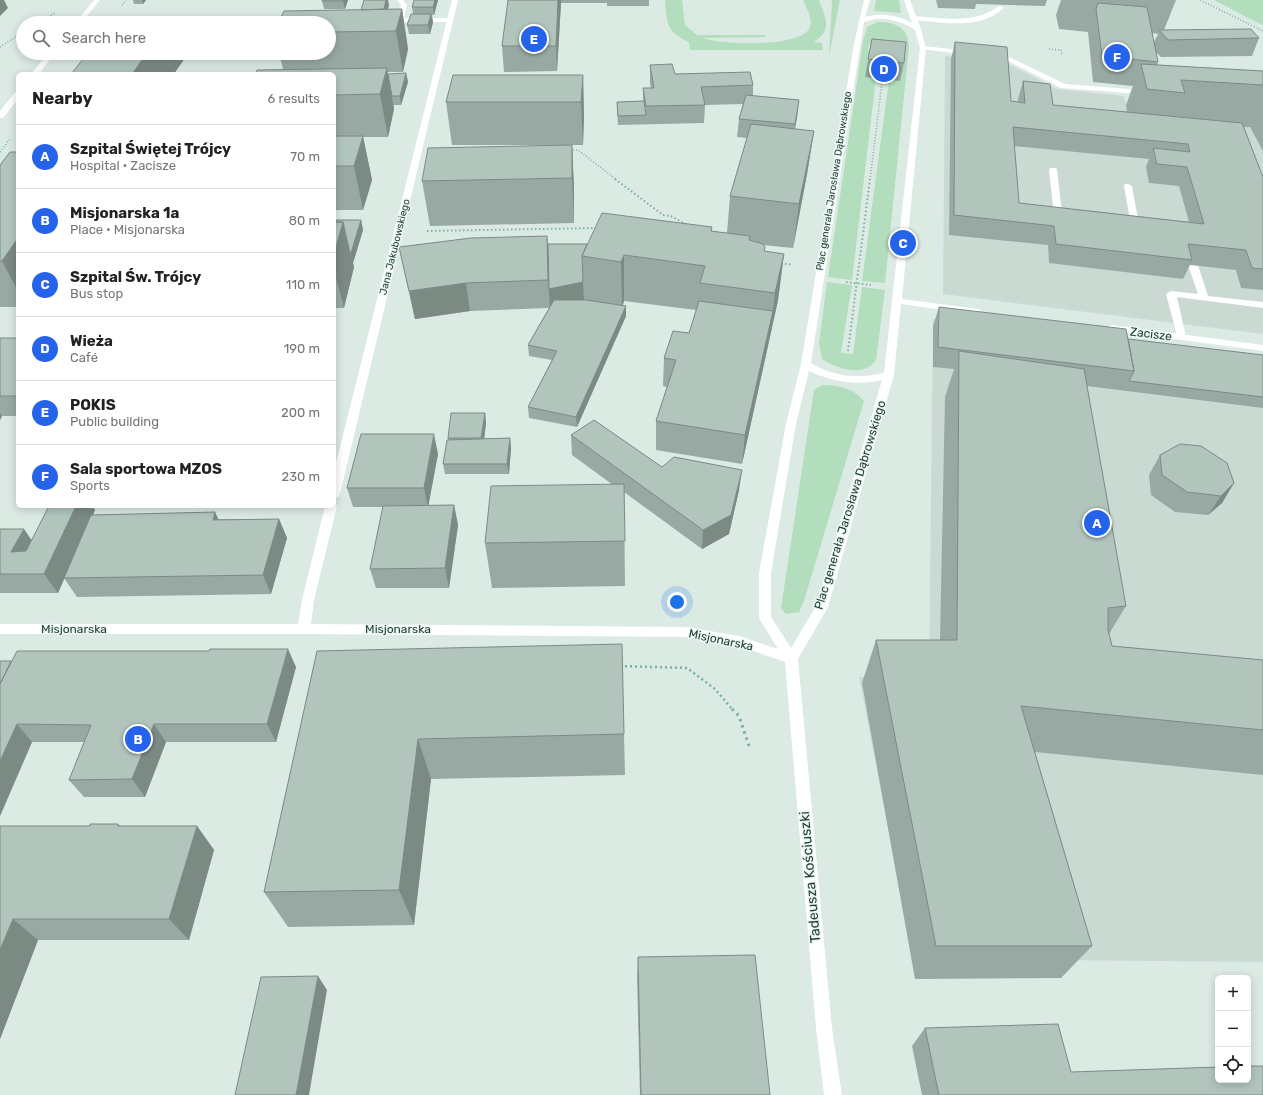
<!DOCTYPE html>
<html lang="en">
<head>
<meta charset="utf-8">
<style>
	body { margin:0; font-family:Rubik,sans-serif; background:#f2f2f2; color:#222 }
	.controls { position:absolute; right:12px; bottom:12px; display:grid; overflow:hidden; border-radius:6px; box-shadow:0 2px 10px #0003 }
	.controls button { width:36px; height:36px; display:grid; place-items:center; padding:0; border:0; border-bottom:1px solid #e0e0e0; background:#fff; color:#222; font:20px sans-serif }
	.you { position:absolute; left:677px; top:602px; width:14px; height:14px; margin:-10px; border:3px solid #fff; border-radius:50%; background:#1a73e8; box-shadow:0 0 0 6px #1a73e833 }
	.badge { display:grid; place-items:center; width:26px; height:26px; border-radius:50%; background:#2563eb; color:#fff; font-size:13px; font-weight:700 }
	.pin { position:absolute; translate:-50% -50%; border:2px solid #fff; box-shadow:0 1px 4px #0006 }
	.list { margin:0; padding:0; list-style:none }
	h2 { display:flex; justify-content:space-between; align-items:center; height:52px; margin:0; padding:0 16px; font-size:17px }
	h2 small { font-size:13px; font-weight:400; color:#767676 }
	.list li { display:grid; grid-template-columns:26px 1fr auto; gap:12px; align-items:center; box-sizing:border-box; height:64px; padding:0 16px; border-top:1px solid #e0e0e0 }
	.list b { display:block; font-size:15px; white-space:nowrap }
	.list p { margin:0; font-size:13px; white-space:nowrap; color:#767676 }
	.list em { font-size:13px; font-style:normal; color:#767676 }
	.icon { flex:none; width:22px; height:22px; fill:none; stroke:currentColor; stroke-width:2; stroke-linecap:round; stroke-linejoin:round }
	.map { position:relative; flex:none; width:1263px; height:1095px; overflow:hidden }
	.search { position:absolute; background:#fff; box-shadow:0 2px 10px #0003; left:16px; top:16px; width:320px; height:44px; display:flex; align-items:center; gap:10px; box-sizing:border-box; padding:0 14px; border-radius:22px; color:#767676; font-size:15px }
	.panel { position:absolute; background:#fff; box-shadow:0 2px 10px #0003; left:16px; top:72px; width:320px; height:436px; border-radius:6px }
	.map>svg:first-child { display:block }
</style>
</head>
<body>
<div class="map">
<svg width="1263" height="1095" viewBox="0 0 1263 1095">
	<rect width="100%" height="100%" fill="#dceae4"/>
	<path fill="#cadad3" d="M945 56 1005 62 1057 89 1124 96 1126 105 1263 114V334L943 294Z
		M933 319 1263 356V962L1055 960 914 964 859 677 929 674Z"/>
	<path fill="#b2debe" d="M665 0H682L685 25 697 35H765V37L703 38C720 45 803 48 810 27 813 19 806 7 803 0H819C826 20 833 29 814 42L822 43 823 50H690L689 42C666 32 667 23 665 0Z
		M832 0H840L829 56 832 1Z
		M876 0H899L901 13 874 11Z
		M1214 0H1263V25L1256 22Z
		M877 22C896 22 908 27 909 47L885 283 862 281 889 80H900L879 41 869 44 868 50 877 55 876 78 852 280 828 277 863 41 867 27Z
		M827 282 852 285 841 353 853 354 862 287 885 290 876 360C864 378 837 369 822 359L819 343Z
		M822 385C837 385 854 388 864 401L804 601 799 612 786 614 781 608 814 390Z"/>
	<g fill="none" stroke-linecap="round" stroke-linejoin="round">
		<path stroke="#79b1a0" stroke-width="1.5" stroke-dasharray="1 2" stroke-linecap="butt" d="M1200 0 1263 31
			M122 5 126 0
			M38 23 55 13
			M0 47 23 32
			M1049 49 1061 50 1062 56
			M77 59 82 53
			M570 150H578L617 180
			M0 152 11 138
			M870 180 882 82"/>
		<path stroke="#79b1a0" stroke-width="2" stroke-dasharray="1.5 2.5" stroke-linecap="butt" d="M615 179 663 215 671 216 687 225
			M427 231 598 228
			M781 263 793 265
			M846 282 871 285
			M848 351 870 179"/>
		<path stroke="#79b1a0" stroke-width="2.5" stroke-dasharray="2 3" stroke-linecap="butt" d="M620 666 687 668 715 689 733 710"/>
		<path stroke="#79b1a0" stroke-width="3" stroke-dasharray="2.5 4" stroke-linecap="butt" d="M732 709 739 716 749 746"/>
		<path fill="#fff" fill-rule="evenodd" d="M397 0H403L407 5 404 18H451L454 20 451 22H403L400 28H396L395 27 401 5Z
			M999 6 1004 7C982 31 942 22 913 20L910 18 913 16C943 18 974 25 999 6Z
			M923 46 969 51 972 53 969 55 921 49V47Z
			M993 54 1007 56 1065 84 1128 89 1132 91 1128 93 1061 88 1004 59 991 57V55Z
			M1050 168H1056L1057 170 1062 213 1068 214 1069 216 1068 218H1058L1054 215 1049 170Z
			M1125 184H1128L1132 186 1139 225 1138 227H1132L1131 225 1124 186Z
			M1193 262 1198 265 1208 296 1263 302V308L1177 297 1186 337 1184 339H1178L1166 294 1171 291 1198 294 1188 265Z"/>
		<path fill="#fff" fill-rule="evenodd" d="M452 0H458L340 494 338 497 334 498V471Z
			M864 0H870L865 17C882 13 897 15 912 23L904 0H910L921 29 926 48 902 299 978 309 983 312 978 315 901 304 894 375 828 607 798 659 832 1028 842 1095H824L816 1028 785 662 739 646 686 637 304 634H0V624H298L302 600 325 506H334V503L337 506 314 600 311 624 686 627 739 636 778 649 759 618V573L786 424 801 364 854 44ZM875 19C890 18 902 22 915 30L920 48 884 373C859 379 834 377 811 363L864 22ZM809 371C833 382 857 386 882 380L816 606 791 648 771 617V573L796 424Z
			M1111 325 1263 345V351L1108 330 1106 328Z"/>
		<path fill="#fff" fill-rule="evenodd" d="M94 0H100L81 23H75Z
			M48 53H55L39 74H31Z
			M15 92H18V99L3 118H0V111Z"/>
	</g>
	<path fill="#98a9a3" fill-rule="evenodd" d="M133 0H146L143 4H134Z
		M348 0 345 9H324L322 1Z
		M438 0 434 15H432L433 22 430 34H409L407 25 413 14 412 7Z
		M508 0H649V6H607V3H561L557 71 504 72 502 46Z
		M936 0H1047L1045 6 976 4 975 9 938 8Z
		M1061 0H1176L1164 30 1259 38 1252 56 1161 57 1156 52 1158 62 1157 65 1263 71V151L1250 127H1244L1263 177V290L1241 288 1236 270 1190 265 1183 279 1049 263 1048 245 949 235 951 59 955 42 1011 101 1018 102V99L1023 81 1053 105 1127 112 1126 105 1133 86 1093 82 1088 32 1059 29 1056 15ZM1152 33 1158 34 1154 42ZM1014 146 1149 159 1146 167 1149 183 1179 186 1189 222 1019 203Z
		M389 5 388 9H402L408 49 403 72H387L388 74 406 73 408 82 401 105H393L394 109 388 137H363L372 180 363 210H334V74L283 69 279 53H329V23L361 10Z
		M872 39 904 63 900 81 865 77Z
		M650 65 675 74 753 85V96L799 100 795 129 814 131 807 174 793 248 763 245 764 251 784 254 778 300 742 464 656 450V421L667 387 663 386 664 358 689 333 696 310 624 301 623 305 626 316 577 427 529 418 528 407 552 360 529 356 528 345 549 308 470 311 415 319 405 275 399 247 547 236 548 244H587L712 227V231L727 233 730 196 747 138 737 137 739 119 743 104 705 105 704 123 618 125 617 111V102L643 101V88H651L650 83Z
		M583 75 584 117 583 145H452L446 102Z
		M572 145 574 189V223L430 226 422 181Z
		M18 152V307H0V165Z
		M334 220H361L363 230 353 263 354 267 344 308H334Z
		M939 307 1128 339 1263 355V408L1087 386 1126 606 1109 634 1112 646 1263 660V775L1035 752 1092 946 1061 978 915 979 862 683 876 640H940L945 397 954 369 933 367V326Z
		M0 338H18V416H2L0 420Z
		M485 413 486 423 484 439 510 438 511 448 509 474H445L443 464 448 438Z
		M571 435 662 467 739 490 729 534 702 549 624 492 625 586 492 588 485 543 613 485 572 455Z
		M438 454 428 505H454L458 525 449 588H376L370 569 383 507H353L347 488Z
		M1160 455 1234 483 1222 503 1208 515 1175 512 1151 495 1149 475Z
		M95 510 93 515 218 519H279L287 538 271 594 77 597 64 578 58 593H0V529L31 540Z
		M317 651 624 734 625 775 431 779 414 925 288 927 264 892Z
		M0 661 296 667 276 742H166L145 797H84L69 780 84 742H32L0 816Z
		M118 824 120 826H197L214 850 189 940H38L0 1039V826H90Z
		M638 957 770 1095H640L637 977Z
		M925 1028 1071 1072 1263 1095H922L912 1046Z"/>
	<path fill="#7c8a84" d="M0 0H4L8 8 0 16Z
		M142 0H146L143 4Z
		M343 0H348L345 9 343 1Z
		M386 0H388L389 5 381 32 378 27Z
		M435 0H438L434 15 433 7Z
		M558 0H561V3L557 71 556 46Z
		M402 9 408 49 403 72 396 31Z
		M431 14 433 22 430 34 428 25Z
		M171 18 173 23H168Z
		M147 53H183L185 58 174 74H132Z
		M387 68 394 109 388 137 380 94Z
		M406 73 408 82 401 105 400 96Z
		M583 75 584 117 583 145 581 102Z
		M799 100 797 118 792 143 795 124Z
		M814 131 807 174 793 248 799 204Z
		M363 136 372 180 363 210 354 166Z
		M572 145 574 189V223L572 178Z
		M361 220 363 230 353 263 351 253Z
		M343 222 354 267 344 308 334 270V255Z
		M547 236 549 264 583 282 584 302 550 308 548 280Z
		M18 238V291L2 261Z
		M784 254 778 300 742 464 745 435 773 311 775 293Z
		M624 255V301L622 307 621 262Z
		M466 283 470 311 415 319 409 291Z
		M626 306V316L577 427 576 417Z
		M0 413 2 416 0 420Z
		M485 413 486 423 483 448 481 438Z
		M434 434 438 454 428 508 424 488Z
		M510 438 511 448 509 474 507 464Z
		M742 470 739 490 729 534 702 549 703 530Z
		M1234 483 1222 503 1208 515 1221 496Z
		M454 505 458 525 449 588 445 568Z
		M76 506H93L95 510 58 593 44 574Z
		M215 512 224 531 213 520Z
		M279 519 287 538 271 594 263 575Z
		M24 529 37 548 25 571 11 552Z
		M288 649 296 667 276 742 267 724Z
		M17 724 32 742 0 816V761Z
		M154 724 166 742 145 797 132 779Z
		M418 739 431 779 414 925 399 890Z
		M197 826 214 850 189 940 169 919Z
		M13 919 38 940 0 1039V950Z
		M318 976 327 990 309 1095H296Z"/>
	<path fill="#b1c5bd" stroke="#7c8a84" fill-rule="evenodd" d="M322 0H343V1H322Z
		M364 0H386L384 9 361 10Z
		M414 0H435L433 7H412Z
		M508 0H558L556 46H502Z
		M1098 3 1147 7 1158 62 1102 56 1096 9Z
		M402 9 396 31 329 32V23H278L284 11Z
		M411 14H431L428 25H407Z
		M115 18H171L168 23H111Z
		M1251 29 1259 38 1168 40 1159 30Z
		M872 39 906 42 904 63 868 59Z
		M955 42 1007 47 1011 101 1025 103 1023 81 1050 84 1053 105 1242 123 1263 177V269L1252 268 1246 250 1188 244 1192 260 1056 244 1054 226 954 215ZM1013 127 1188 144 1190 152 1153 148 1157 164 1187 167 1204 224 1019 203Z
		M88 53H147L132 74H71Z
		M672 64 675 74 750 72 753 85 701 87 705 105 646 106 643 88H654L650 65Z
		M1141 64 1263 71V85L1181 80 1185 93 1147 89Z
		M387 68 380 94 334 95V74H255L257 70Z
		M406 73 400 96H392L388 74Z
		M453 75H583L581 102H446Z
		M746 95 799 100 795 124 739 119Z
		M644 101 646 115 618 116 617 102Z
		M751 124 814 131 799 204 730 196Z
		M334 136H363L354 166H334Z
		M572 145V178L422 181 428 148Z
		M10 152H18V238L2 261H0V165Z
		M602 213 712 227 711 231 750 236 749 240 763 244 765 247 764 251 784 254 775 293 700 283 705 266 624 255 621 262 582 256Z
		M334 220H361L351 253H350L343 222H334Z
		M334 222H343L334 255Z
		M547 236 548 280 466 283 409 291 399 247 471 238Z
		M548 244H587L582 256 583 282 549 289Z
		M554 300H586L626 306 576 417 528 407 557 351 528 345Z
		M699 301 773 311 745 435 656 421 676 360 664 358 673 331 689 333Z
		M939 307 1126 329 1134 371 938 347Z
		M0 338H18V393L16 396H0Z
		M1128 339 1263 355V397L1129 381 1134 371Z
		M959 351 1084 369 1126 606 1108 608V630L1112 646 1263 660V730L1021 706 1092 946H936L876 640H957Z
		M451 413H485L481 438H448Z
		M594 420 662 467 674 457 742 470 731 515 703 530 571 435Z
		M361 434H434L424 488H347Z
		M510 438 507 464H443L447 440Z
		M1180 444 1201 446 1227 463 1234 483 1221 496 1187 492 1162 475 1160 455Z
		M624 484 625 541 485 543 491 486Z
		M454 505 445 568 370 569 383 506Z
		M49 506H76L44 574H0V529H24L11 552 26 551Z
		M215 512 213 520 279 519 263 575 64 578 91 515Z
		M622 644 624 734 418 739 399 890 264 892 317 651Z
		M210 649H288L267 724H154L132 779 69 780 91 725 17 724 0 761V684L17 651H209Z
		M0 661H11L0 684Z
		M90 824H118V826H197L169 919H13L0 950V826H90Z
		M755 955 770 1095H641L638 957Z
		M318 976 296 1095H235L261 977Z
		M1058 1024 1071 1072 1218 1067V1080H1248V1066H1263V1095H939L925 1028Z"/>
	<g text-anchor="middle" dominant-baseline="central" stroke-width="3" stroke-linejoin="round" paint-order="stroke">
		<g font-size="10" fill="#1d3a33" stroke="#ecf7f2">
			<text transform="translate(834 181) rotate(-81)">Plac generała Jarosława Dąbrowskiego</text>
			<text transform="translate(395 247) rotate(-76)">Jana Jakubowskiego</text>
		</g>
		<g font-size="12" fill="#1d3a33" stroke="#ecf7f2">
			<text transform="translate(1151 334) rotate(7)">Zacisze</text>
			<text transform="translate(850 505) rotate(-73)">Plac generała Jarosława Dąbrowskiego</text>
			<text x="74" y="629">Misjonarska</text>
			<text x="398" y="629">Misjonarska</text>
			<text transform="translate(721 640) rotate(12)">Misjonarska</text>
		</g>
		<g font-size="14" fill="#1d3a33" stroke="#ecf7f2">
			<text transform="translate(810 877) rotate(-95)">Tadeusza Kościuszki</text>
		</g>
	</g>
</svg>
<div class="controls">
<button>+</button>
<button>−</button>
<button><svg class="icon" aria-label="locate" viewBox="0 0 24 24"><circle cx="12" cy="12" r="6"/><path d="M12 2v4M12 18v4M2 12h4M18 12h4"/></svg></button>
</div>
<div class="you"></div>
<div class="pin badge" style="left:1097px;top:523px">A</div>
<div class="pin badge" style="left:138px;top:739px">B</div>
<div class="pin badge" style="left:903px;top:243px">C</div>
<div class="pin badge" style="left:884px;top:69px">D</div>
<div class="pin badge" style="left:534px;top:39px">E</div>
<div class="pin badge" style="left:1117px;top:57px">F</div>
<div class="search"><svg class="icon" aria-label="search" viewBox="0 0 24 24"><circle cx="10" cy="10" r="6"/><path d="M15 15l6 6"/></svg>Search here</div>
<section class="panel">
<h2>Nearby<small>6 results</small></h2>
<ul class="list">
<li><span class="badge">A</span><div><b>Szpital Świętej Trójcy</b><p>Hospital · Zacisze</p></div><em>70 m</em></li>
<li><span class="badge">B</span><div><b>Misjonarska 1a</b><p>Place · Misjonarska</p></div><em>80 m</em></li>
<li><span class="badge">C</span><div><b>Szpital Św. Trójcy</b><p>Bus stop</p></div><em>110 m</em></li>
<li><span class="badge">D</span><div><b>Wieża</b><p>Café</p></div><em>190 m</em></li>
<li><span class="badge">E</span><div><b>POKIS</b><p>Public building</p></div><em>200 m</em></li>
<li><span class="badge">F</span><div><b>Sala sportowa MZOS</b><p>Sports</p></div><em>230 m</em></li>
</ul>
</section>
</div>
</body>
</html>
